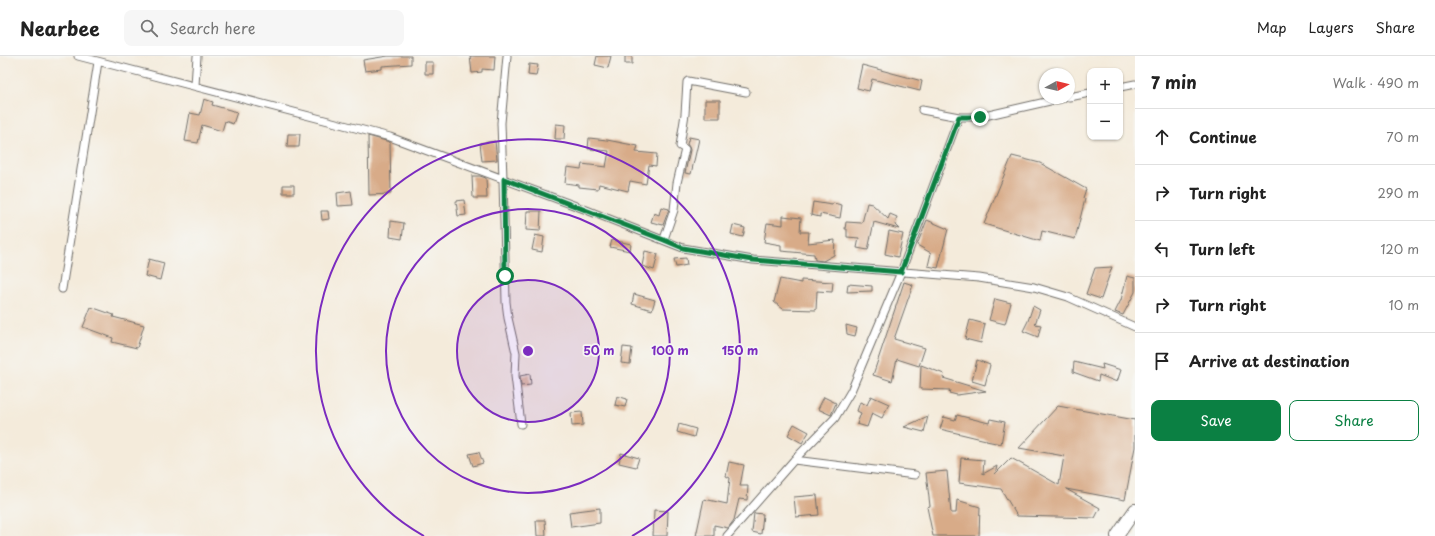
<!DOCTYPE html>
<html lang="en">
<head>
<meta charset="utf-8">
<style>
	body { margin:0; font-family:"Playpen Sans",sans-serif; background:#f6f6f6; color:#222 }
	.controls { position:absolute; right:12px; top:12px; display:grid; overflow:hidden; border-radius:8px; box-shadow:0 1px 3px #0004 }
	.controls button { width:36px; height:36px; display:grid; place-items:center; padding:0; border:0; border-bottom:1px solid #e0e0e0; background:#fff; color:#222; font:20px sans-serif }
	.compass { position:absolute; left:1039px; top:12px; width:36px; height:36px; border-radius:50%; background:#fff; box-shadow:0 1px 3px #0004; rotate:82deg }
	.stop { position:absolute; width:12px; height:12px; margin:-9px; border:3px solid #0b8043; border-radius:50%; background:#fff }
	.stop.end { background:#0b8043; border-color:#fff; box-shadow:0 1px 4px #0008 }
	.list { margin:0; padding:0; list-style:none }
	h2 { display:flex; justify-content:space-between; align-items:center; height:52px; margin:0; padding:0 16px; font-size:17px }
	h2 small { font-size:13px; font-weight:400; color:#767676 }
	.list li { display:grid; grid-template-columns:26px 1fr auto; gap:12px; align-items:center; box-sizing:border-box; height:56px; padding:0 16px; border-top:1px solid #e0e0e0 }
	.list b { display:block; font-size:15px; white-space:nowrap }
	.list em { font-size:13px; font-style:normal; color:#767676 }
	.actions { display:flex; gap:8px; padding:12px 16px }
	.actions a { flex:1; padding:9px 0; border:1px solid #0b8043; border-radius:8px; text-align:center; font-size:14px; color:#0b8043 }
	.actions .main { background:#0b8043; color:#fff }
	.icon { flex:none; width:22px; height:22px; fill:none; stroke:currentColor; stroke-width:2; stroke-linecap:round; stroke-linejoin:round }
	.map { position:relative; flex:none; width:1135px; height:480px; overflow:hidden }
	header { display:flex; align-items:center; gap:24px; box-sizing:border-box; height:56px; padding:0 20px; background:#fff; border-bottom:1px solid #e0e0e0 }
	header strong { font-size:19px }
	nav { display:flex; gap:22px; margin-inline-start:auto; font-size:14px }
	.search { width:280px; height:36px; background:#f6f6f6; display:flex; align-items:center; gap:10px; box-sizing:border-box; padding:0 14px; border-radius:8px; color:#767676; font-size:15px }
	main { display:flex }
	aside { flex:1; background:#fff }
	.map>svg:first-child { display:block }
</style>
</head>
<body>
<header>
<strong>Nearbee</strong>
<div class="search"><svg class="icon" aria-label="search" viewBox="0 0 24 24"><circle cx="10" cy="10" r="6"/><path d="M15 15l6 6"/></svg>Search here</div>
<nav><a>Map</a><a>Layers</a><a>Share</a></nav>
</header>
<main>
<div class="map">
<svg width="1135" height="480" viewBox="0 0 1135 480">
	<rect width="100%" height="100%" fill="#f6f6f2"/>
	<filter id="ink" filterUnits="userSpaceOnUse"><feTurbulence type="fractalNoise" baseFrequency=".025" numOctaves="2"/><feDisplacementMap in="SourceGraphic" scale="8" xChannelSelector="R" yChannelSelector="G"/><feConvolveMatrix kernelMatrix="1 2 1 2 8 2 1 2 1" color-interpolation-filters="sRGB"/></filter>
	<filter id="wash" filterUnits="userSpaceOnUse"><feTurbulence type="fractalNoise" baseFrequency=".012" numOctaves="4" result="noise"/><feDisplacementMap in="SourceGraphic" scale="16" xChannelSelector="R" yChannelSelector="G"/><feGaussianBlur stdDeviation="0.9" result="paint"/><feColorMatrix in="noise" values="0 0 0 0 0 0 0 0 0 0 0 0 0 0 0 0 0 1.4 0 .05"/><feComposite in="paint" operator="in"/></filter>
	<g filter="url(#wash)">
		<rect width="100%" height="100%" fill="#f4ebdb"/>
		<g id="blocks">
			<path fill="#d8ab88" d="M388 0H411V8L382 10V13L365 15 363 4Z
				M470 0H495L494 14 482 13V16L472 17Z
				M597 0H611L608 12 595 9Z
				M625 0H632V8H625Z
				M425 6H433V18H425Z
				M529 8 538 9 536 20 528 19Z
				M862 9 922 25 920 35 872 23 869 35 857 32Z
				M204 43 213 46 212 49 237 56 233 68 225 65 222 75 202 69 198 87 185 85 190 57 200 59Z
				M705 44H720V62H705Z
				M556 68 565 69 564 83H555Z
				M288 78H300L299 91H287Z
				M368 80 390 86 391 138 369 139Z
				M689 81 699 83 691 118 685 117 690 94 689 91 687 88Z
				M589 82 607 84 638 90 636 96 657 98 656 110 649 109 646 128 630 125 628 135 599 128 598 133 579 131V129L565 127 567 111 581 113 582 108 606 111 609 95 588 93Z
				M495 85 497 104 482 105 480 87Z
				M1012 100 1040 107 1086 133 1083 142 1085 143 1075 183 1042 175 1040 185 984 168Z
				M472 120H480L486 122 487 142H473Z
				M283 129H294V137H283Z
				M351 135 353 149 338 150 337 137Z
				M464 144 466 159 458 160 456 145Z
				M813 146 832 149 833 147 842 149 840 162 820 158V161L811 159Z
				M867 147 872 148 888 163 890 158 897 161 895 169 899 173 874 166 868 194 857 192 859 182 847 181V173H845L846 166 862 167Z
				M661 151 669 153 663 169 651 166 654 157 659 159Z
				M321 155H328L329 163 322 164Z
				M527 155H541L540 175 526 174Z
				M783 160 801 162 800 176H809L808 187 835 184 834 199 823 205 815 204 814 198 781 195V189L764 186 767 167 783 169Z
				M927 164 948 173 938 212 928 210 931 197 917 189Z
				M391 165 404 167 402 183 390 181Z
				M733 169 745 172 743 181 731 178Z
				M889 175 903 178 898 201 885 198Z
				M535 179 544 181 542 196 532 194Z
				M612 184 631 188 630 195 610 191Z
				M645 195 658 198 654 214 642 210Z
				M686 202 687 209 676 211 674 203Z
				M149 203 164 207 160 224 145 220Z
				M1112 211 1101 243 1086 238 1095 212Z
				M1127 220 1135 222V236L1123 259 1115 256 1121 244Z
				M780 223 801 227V224L833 226 832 236 817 235 816 254 783 253 774 246Z
				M904 226 913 229 894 283 925 292 919 310 897 303 892 325 873 319Z
				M848 228 872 230V235L847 236Z
				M634 238 655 244 652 254 632 248Z
				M995 243 1011 247 1005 268 989 264Z
				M1033 250 1040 254 1035 268 1041 269 1038 281 1023 275 1028 265Z
				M91 251 114 259 113 261 144 269 137 292 112 286 113 282 83 271Z
				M970 264 985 268 981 287 965 283Z
				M846 269 857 272 855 280 847 278Z
				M623 291 632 292 630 308 621 307Z
				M977 304 990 309 985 329 972 325Z
				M1074 306 1103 313 1102 308 1121 314 1117 326 1099 319 1098 325 1073 316Z
				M921 309 944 318 943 322 986 335 957 339 949 337 950 334 920 333Z
				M530 318 531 329 521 330 520 320Z
				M617 340 627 343 625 351 615 349Z
				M871 340 889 348 882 362 872 357 867 371 857 368 861 357 857 355 860 346 867 349Z
				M824 341 836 347 831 359 818 353Z
				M1058 350 1135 364V391L1125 444 1066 433 1100 452 1095 462 1017 460 1001 433 959 427 961 402 984 404 983 418 997 410 995 418 1011 402 1059 429 1064 400 1019 392Z
				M582 356 583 369 572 370 571 357Z
				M957 359 989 367 990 363 1005 366 1001 388 986 385V384L940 373 944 361 955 364Z
				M928 360 924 376 904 371Z
				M679 368 696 373 694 381 677 376Z
				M794 368 809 376 802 387 788 379Z
				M479 396 483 407 473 410 469 398Z
				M621 397 639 402 636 411 619 407Z
				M729 406 744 409 740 430H748L747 444 739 443 734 464 728 472 714 469V480H696L704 443 727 448 730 422 726 420Z
				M947 415 951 457H956L957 444 980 451 979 480H933L927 451 930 450 926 417Z
				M817 439 819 459 796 461 794 441Z
				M600 452V467L571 471 569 456Z
				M654 454 668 455 667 480H653Z
				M754 457 763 458 761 478 752 476Z
				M536 464H545L546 480H537Z"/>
		</g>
	</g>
	<g filter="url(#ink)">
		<use href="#blocks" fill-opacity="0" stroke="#716e69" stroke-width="1"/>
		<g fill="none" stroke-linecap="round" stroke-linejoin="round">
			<g stroke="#716e69" stroke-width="9">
				<path id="minor" d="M78 0 390 81 584 153 683 192 753 204 979 222 1034 231 1068 241 1135 271
					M507 0 501 67 503 123 506 246 508 262 516 297 515 320 521 368
					M195 29 197 0
					M1120 31 1135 28
					M1069 41 1090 37
					M922 54 959 61H980L1063 42
					M664 183 674 154 677 127 685 93 680 90 685 58 687 26 688 25 746 36
					M62 233 98 6
					M794 404 915 419
					M727 480 794 404 835 362 851 335 901 216 959 61"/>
			</g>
			<g stroke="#716e69" stroke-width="14">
				<path id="trunk" d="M1117 480 1135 454"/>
			</g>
			<use href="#minor" stroke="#fff" stroke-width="7"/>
			<use href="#trunk" stroke="#fff" stroke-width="12"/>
		</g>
	</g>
	<g fill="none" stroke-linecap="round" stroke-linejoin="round" filter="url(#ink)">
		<path stroke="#0b8043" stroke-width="5" d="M505 220 504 123 664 184 683 192 753 204 901 216 959 61H980"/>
	</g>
	<circle cx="528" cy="295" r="71" fill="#7b2cbf" fill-opacity=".12"/>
	<g fill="none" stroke="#7b2cbf" stroke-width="2">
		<circle cx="528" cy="295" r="71"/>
		<circle cx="528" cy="295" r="142"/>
		<path d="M424 480A212 212 0 1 1 632 480"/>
	</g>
	<circle cx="528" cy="295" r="6" fill="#7b2cbf" stroke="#f6f6f2" stroke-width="2"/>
	<g font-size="12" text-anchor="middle" font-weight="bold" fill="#7b2cbf" stroke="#f6f6f2" stroke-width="3.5" stroke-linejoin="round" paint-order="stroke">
		<text x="599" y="299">50 m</text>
		<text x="670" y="299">100 m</text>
		<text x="740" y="299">150 m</text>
	</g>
</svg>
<div class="controls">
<button>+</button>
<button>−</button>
</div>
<svg class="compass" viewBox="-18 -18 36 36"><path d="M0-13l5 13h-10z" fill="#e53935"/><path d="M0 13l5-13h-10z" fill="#767676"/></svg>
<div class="stop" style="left:505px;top:220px"></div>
<div class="stop end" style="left:980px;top:61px"></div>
</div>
<aside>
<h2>7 min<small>Walk · 490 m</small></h2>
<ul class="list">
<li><svg class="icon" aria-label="ahead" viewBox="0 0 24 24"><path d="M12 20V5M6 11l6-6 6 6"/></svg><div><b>Continue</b></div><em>70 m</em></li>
<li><svg class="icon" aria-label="right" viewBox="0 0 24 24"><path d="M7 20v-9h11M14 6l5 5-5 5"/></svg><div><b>Turn right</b></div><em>290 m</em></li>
<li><svg class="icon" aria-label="left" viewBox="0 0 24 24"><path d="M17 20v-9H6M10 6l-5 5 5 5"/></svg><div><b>Turn left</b></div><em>120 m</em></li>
<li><svg class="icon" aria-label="right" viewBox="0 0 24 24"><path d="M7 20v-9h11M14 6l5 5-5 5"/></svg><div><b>Turn right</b></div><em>10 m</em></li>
<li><svg class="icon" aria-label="arrive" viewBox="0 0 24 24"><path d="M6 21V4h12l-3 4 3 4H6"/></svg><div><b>Arrive at destination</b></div></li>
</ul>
<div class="actions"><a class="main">Save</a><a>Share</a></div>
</aside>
</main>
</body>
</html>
